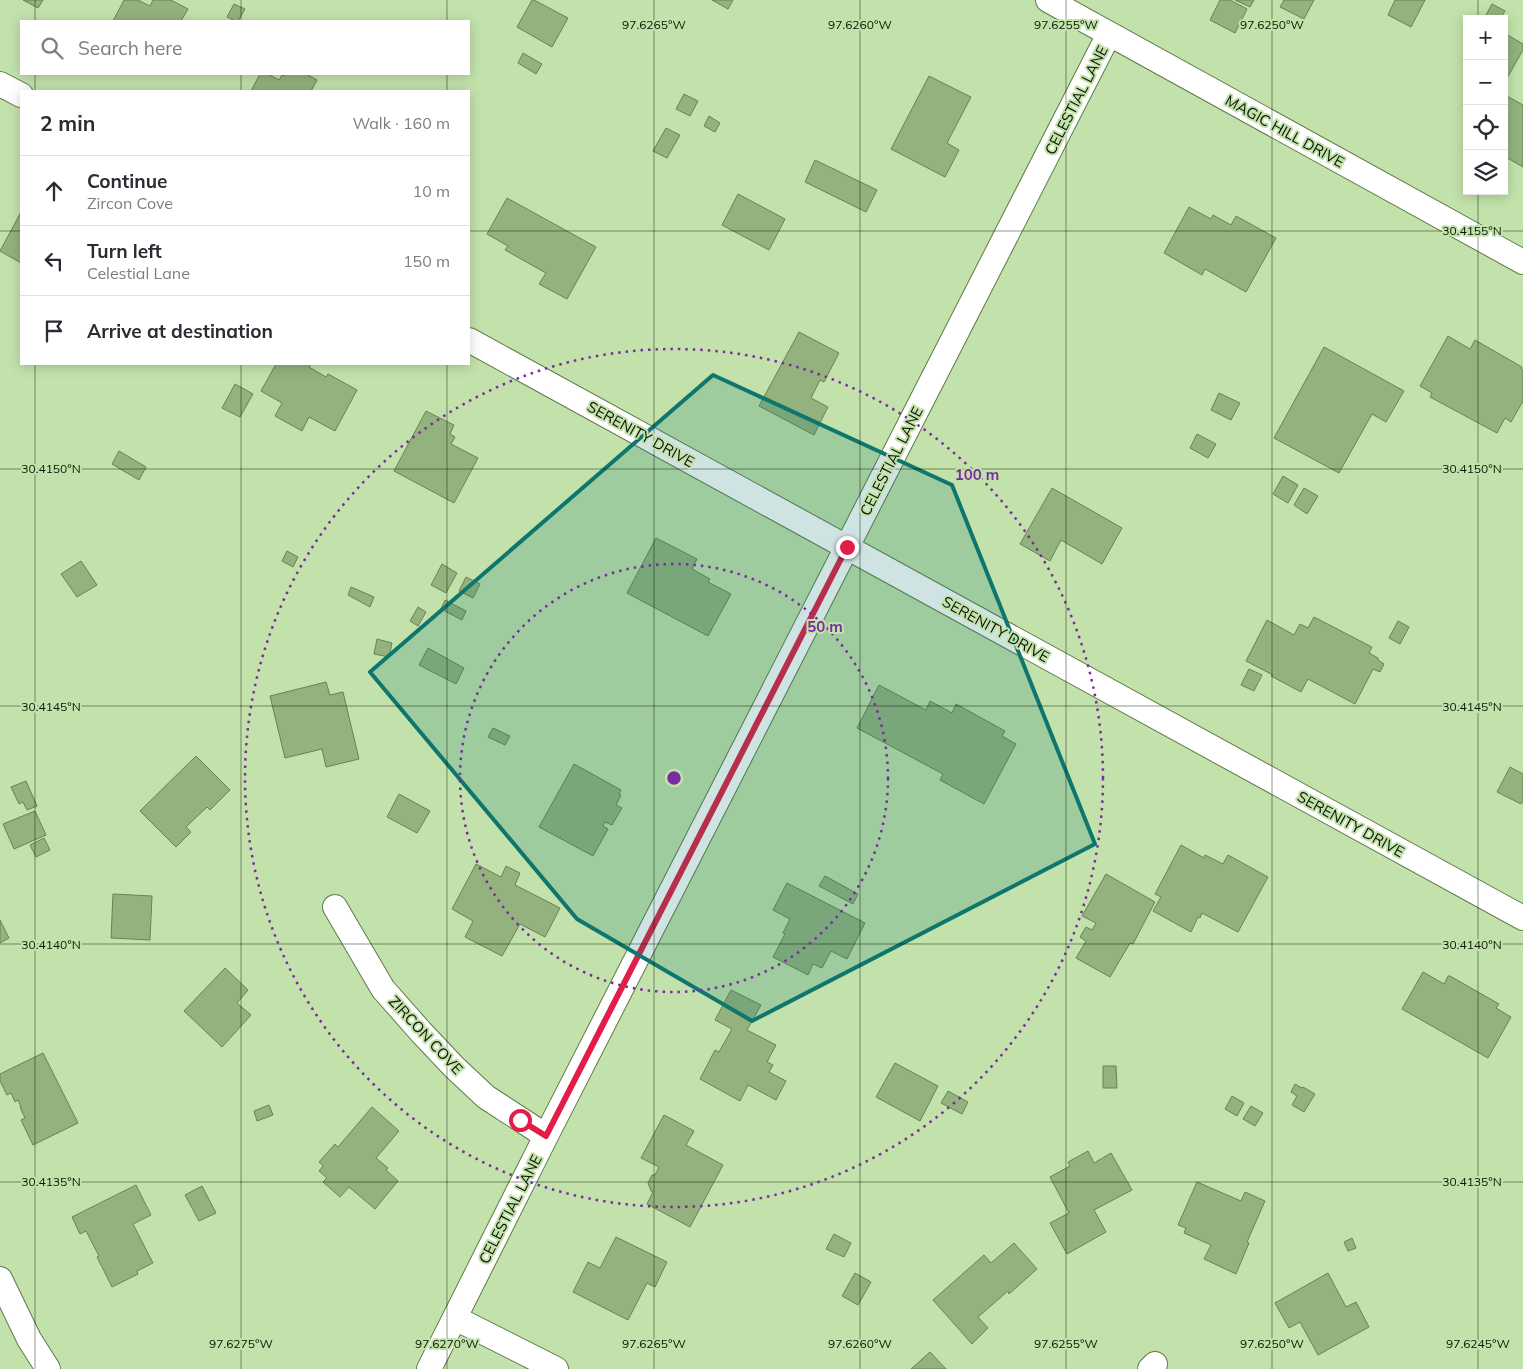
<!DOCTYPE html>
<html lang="en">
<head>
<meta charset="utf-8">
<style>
	body { margin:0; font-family:Mulish,sans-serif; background:#f7f7f7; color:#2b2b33 }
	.controls { position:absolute; right:15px; top:15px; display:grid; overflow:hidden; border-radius:0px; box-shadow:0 2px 12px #0003 }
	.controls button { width:45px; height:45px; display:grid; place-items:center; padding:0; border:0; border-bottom:1px solid #e1e1e2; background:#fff; color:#2b2b33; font:25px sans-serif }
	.stop { position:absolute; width:15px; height:15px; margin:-11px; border:4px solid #e11d48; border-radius:50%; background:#fff }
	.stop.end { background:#e11d48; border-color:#fff; box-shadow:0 1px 5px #0008 }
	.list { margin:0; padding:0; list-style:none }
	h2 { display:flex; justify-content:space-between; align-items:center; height:65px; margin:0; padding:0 20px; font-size:21px }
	h2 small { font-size:16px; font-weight:400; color:#7c7c81 }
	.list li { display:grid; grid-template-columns:32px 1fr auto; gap:15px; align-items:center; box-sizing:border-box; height:70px; padding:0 20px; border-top:1px solid #e1e1e2 }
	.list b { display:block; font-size:19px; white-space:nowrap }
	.list p { margin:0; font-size:16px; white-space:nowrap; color:#7c7c81 }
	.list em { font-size:16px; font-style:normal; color:#7c7c81 }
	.icon { flex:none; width:28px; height:28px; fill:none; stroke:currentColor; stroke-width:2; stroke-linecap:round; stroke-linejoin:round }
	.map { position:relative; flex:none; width:1523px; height:1369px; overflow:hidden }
	.search { position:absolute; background:#fff; box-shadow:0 2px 12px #0003; left:20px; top:20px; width:450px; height:55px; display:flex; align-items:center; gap:12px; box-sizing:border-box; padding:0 18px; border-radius:0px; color:#7c7c81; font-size:19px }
	.panel { position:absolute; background:#fff; box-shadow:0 2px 12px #0003; left:20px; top:90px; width:450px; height:275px; border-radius:0px }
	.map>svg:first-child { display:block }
</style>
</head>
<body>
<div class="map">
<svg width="1523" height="1369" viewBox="0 0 1523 1369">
	<rect width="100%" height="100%" fill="#c3e2ab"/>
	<path fill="#94b27d" stroke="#678350" d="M23 0H43L38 8Z
		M124 0H138L150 6 153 0H171L188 9 181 21H113Z
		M532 0H534L568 18 552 47 517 27Z
		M712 0H733L728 9Z
		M1220 0H1230L1247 9 1235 33 1210 20Z
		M1235 0H1254L1250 7Z
		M1284 0H1314L1304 19 1280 7Z
		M1395 0H1425L1411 27 1388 15Z
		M234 4 245 9 238 21H235L227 17Z
		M1492 4 1505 11 1500 19H1488L1485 17Z
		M1504 33 1523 44V50L1507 78 1504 76Z
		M523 53 542 64 536 74 518 63Z
		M260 74H268L279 80 282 75 284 76 285 74H306L317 80 311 91H251Z
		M929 76 971 97 947 143 959 150 945 177 891 149Z
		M684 94 698 101 690 116 676 109Z
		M1505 95 1523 105V167L1504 156V97Z
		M709 116 720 123 715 132 704 126Z
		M666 128 680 135 667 158 653 151Z
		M815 160 877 190 866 212 805 182Z
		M738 194 785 219 769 250 722 225Z
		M507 198 596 247 567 299 539 284 546 273 505 250 508 246 487 234Z
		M1189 207 1211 219 1213 215 1231 225 1236 216 1276 238 1246 292 1205 269 1202 275 1164 253Z
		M21 212V263L0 251Z
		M799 332 839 353 824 382 820 380 811 398 828 407 814 435 759 406Z
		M1448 336 1470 349 1475 340 1522 367 1521 369 1523 370V401L1511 422 1505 418 1497 433 1430 397 1432 393 1420 386Z
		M1324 347 1404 391 1386 422 1372 414 1339 473 1274 438Z
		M276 364H311L309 367 326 377 328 374 357 390 335 431 309 417 302 431 275 416 282 403 261 391Z
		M235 384 253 394 240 417 222 408Z
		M1219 393 1240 403 1231 420 1211 410Z
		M426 411 454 425 450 434 455 437 451 444 478 458 454 503 394 471Z
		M1197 434 1216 444 1208 458 1190 448Z
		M119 451 146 467 139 480 112 464Z
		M1283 476 1298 485 1288 503 1273 494Z
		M1052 488 1122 528 1102 564 1061 540 1050 561 1020 544Z
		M1304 488 1318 496 1307 514 1294 505Z
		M656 538 697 559 692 569 710 579 708 582 731 594 708 636 627 593Z
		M287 551 298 557 293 567 282 561Z
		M81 561 97 585 77 597 61 574Z
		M442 564 457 573 446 593 431 585Z
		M466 577 480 584 473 598 459 591Z
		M351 587 374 597 370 607 348 595Z
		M445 600 466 611 462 620 441 609Z
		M418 607 426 612 418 626 410 621Z
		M1314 617 1372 647 1369 653 1378 658V660L1384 664 1380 672 1373 669 1355 704 1308 679 1301 692 1271 676 1273 675 1246 661 1267 620 1294 635 1300 624 1308 628Z
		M1398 621 1409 627 1400 644 1389 638Z
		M377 639 392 643 389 657 374 654Z
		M428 648 464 668 456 684 419 665Z
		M1249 669 1262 675 1254 691 1241 685Z
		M326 682 330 695 343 692 359 759 326 767 322 749 285 758 270 696Z
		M879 685 926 710 930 701 952 713 956 704 1005 731 1002 736 1016 744 984 804 940 780 943 774 857 728Z
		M493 728 510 736 505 745 488 737Z
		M196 756 230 790 210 810 207 807 186 827 191 832 176 847 140 811Z
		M574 764 621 790 619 794 621 795 616 805 622 808 612 825 605 822 603 826 608 829 593 856 539 827Z
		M1510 767 1523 774V801L1521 804 1497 792Z
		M26 781 37 806 27 810 23 802 19 804 11 787Z
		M399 794 430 811 417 833 387 817Z
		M35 811 46 835 14 849 3 824Z
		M44 838 50 850 36 857 30 845Z
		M1181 845 1204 858 1205 855 1223 864 1228 855 1268 877 1238 932 1202 913 1200 918 1198 917 1191 932 1153 911 1161 897 1155 894Z
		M476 864 501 877 506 866 520 873 515 885 560 908 545 937 520 924 502 956 465 937 473 921 452 909Z
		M1106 874 1155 902 1133 944 1130 943 1110 977 1076 958 1086 941 1080 937 1086 927 1092 930 1096 923 1082 916Z
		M825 876 858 894 853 904 819 886Z
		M787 883 865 923 847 959 831 951 822 968 813 964 808 975 773 957 785 934 783 933 790 919 773 910Z
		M113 894 152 896 150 940 111 938Z
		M0 920 9 938 0 943Z
		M225 968 248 990 237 1003 251 1015 222 1047 184 1011Z
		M1423 972 1444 984 1448 976H1450L1499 1004 1496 1008 1511 1017 1488 1058 1402 1009Z
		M731 990 761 1005 747 1030 776 1045 767 1062 773 1065 769 1072 786 1081 776 1100 748 1085 740 1101 700 1079 715 1050 719 1052 732 1029 715 1020Z
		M43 1053 78 1123 33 1145 21 1120 25 1118 20 1107H21L18 1100 15 1102 11 1093 7 1095 0 1081V1074Z
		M895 1063 938 1086 920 1121 876 1097Z
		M1103 1066H1116L1117 1088H1103Z
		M1295 1084 1302 1088 1303 1087 1315 1094 1304 1112 1292 1105 1297 1096 1291 1092Z
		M948 1091 968 1102 962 1114 941 1103Z
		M1232 1096 1244 1103 1237 1116 1225 1109Z
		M269 1105 273 1115 257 1121 254 1111Z
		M1251 1106 1263 1113 1255 1126 1243 1119Z
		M372 1107 399 1131 376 1158 388 1168 386 1170 398 1181 375 1209 349 1187 340 1197 323 1182 327 1178 319 1171 323 1166 319 1162 335 1144 338 1147Z
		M664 1115 694 1131 686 1145 723 1165 690 1227 647 1204 653 1192 651 1191 648 1183 652 1175H655L659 1167 641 1158Z
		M1088 1151 1094 1163 1111 1153 1132 1190 1094 1210 1106 1232 1067 1254 1050 1223 1069 1213 1050 1177 1070 1166 1068 1162Z
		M1197 1182 1241 1201 1245 1192 1265 1201 1247 1242 1249 1243 1236 1274 1204 1259 1211 1245 1184 1233 1186 1228 1178 1225Z
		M136 1185 151 1215 133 1224 153 1263 137 1271 138 1274 112 1287 97 1257 99 1256 86 1231 80 1234 72 1217Z
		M202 1186 216 1213 199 1221 185 1195Z
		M834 1234 851 1243 844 1257 826 1249Z
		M616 1237 667 1262 655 1287 647 1283 628 1320 573 1292 588 1262 600 1268Z
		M1352 1238 1356 1248 1348 1251 1344 1242Z
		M1014 1243 1037 1269 1009 1294 1008 1291 978 1317 988 1328 972 1344 933 1300 984 1255 991 1263Z
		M855 1273 871 1282 858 1305 842 1296Z
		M1328 1273 1346 1307 1356 1302 1369 1327 1318 1355 1300 1322 1289 1328 1275 1303Z
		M930 1352 946 1369H911Z"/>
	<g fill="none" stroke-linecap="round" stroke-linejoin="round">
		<g stroke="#5e7947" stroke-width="26">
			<path id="minor" d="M1048 0 1523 262
				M0 84 21 95
				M469 340 1523 918
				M335 907 383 989 421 1032 454 1067 486 1097 546 1136
				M0 1279 29 1339 48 1369
				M455 1318 556 1369
				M429 1369 546 1136 1109 34
				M1150 1369 1155 1364"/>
		</g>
		<use href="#minor" stroke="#fff" stroke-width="24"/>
	</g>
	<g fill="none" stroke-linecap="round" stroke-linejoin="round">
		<path stroke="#e11d48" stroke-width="6" d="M520 1120 546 1136 847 547"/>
	</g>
	<path fill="#0f766e" fill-opacity="0.2" stroke="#0f766e" stroke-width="4" stroke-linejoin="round" d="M713 375 952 485 1095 844 752 1021 577 919 370 672Z"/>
	<path fill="none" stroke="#0b1503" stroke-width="1" stroke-opacity="0.45" d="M35 0V21M241 0V21M447 0V21M654 0V1369M860 0V1369M1066 0V1369M1272 0V1369M1478 0V19M35 74V91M241 74V91M447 74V91M1478 191V1369M0 231H21M469 231H1523M35 364V1369M241 364V1369M447 364V1369M0 469H1523M0 706H1523M0 944H1523M0 1182H1523"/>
	<g fill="none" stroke="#782c9e" stroke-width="2.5" stroke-dasharray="2.5 5">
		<circle cx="674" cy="778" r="214"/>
		<circle cx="674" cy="778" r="429"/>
	</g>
	<g text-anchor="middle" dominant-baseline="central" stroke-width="4" stroke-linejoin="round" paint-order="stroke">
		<g font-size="15" fill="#0b1503" stroke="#c3e2ab">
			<text transform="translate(1076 100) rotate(-63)">CELESTIAL LANE</text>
			<text transform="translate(1285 131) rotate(29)">MAGIC HILL DRIVE</text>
			<text transform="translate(641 434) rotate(29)">SERENITY DRIVE</text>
			<text transform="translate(891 461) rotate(-63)">CELESTIAL LANE</text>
			<text transform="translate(996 629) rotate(29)">SERENITY DRIVE</text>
			<text transform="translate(1351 824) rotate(29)">SERENITY DRIVE</text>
			<text transform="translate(426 1035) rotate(47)">ZIRCON COVE</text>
			<text transform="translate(510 1209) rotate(-63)">CELESTIAL LANE</text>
		</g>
	</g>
	<g font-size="12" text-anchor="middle" fill="#0b1503" stroke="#c3e2ab" stroke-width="4" stroke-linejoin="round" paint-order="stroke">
		<text x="654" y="29">97.6265°W</text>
		<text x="860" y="29">97.6260°W</text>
		<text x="1066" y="29">97.6255°W</text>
		<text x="1272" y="29">97.6250°W</text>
		<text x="1472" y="235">30.4155°N</text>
		<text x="51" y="473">30.4150°N</text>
		<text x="1472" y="473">30.4150°N</text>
		<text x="51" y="711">30.4145°N</text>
		<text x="1472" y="711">30.4145°N</text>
		<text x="51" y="949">30.4140°N</text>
		<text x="1472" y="949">30.4140°N</text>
		<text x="51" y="1186">30.4135°N</text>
		<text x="1472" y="1186">30.4135°N</text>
		<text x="241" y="1348">97.6275°W</text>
		<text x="447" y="1348">97.6270°W</text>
		<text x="654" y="1348">97.6265°W</text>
		<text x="860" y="1348">97.6260°W</text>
		<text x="1066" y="1348">97.6255°W</text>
		<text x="1272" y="1348">97.6250°W</text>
		<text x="1478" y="1348">97.6245°W</text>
	</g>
	<circle cx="674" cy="778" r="8" fill="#782c9e" stroke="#c3e2ab" stroke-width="2.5"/>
	<g font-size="15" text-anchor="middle" font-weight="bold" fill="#782c9e" stroke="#c3e2ab" stroke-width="4" stroke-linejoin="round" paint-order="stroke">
		<text x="977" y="480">100 m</text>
		<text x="825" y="632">50 m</text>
	</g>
</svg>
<div class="controls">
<button>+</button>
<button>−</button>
<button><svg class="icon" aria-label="locate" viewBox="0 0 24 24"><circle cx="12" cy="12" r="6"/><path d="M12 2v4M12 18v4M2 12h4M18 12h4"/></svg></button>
<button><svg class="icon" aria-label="layers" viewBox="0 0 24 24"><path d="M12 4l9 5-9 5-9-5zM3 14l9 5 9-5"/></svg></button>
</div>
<div class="stop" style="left:520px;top:1120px"></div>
<div class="stop end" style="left:847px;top:547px"></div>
<div class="search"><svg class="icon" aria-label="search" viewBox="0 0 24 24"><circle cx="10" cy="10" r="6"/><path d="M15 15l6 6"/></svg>Search here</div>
<section class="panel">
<h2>2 min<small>Walk · 160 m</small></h2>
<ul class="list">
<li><svg class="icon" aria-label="ahead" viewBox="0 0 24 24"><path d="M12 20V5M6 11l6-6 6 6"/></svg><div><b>Continue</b><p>Zircon Cove</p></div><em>10 m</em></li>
<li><svg class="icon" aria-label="left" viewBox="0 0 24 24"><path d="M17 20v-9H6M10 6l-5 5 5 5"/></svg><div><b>Turn left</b><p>Celestial Lane</p></div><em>150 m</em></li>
<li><svg class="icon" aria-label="arrive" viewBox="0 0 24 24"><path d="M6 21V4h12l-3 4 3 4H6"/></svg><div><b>Arrive at destination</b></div></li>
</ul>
</section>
</div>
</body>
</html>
